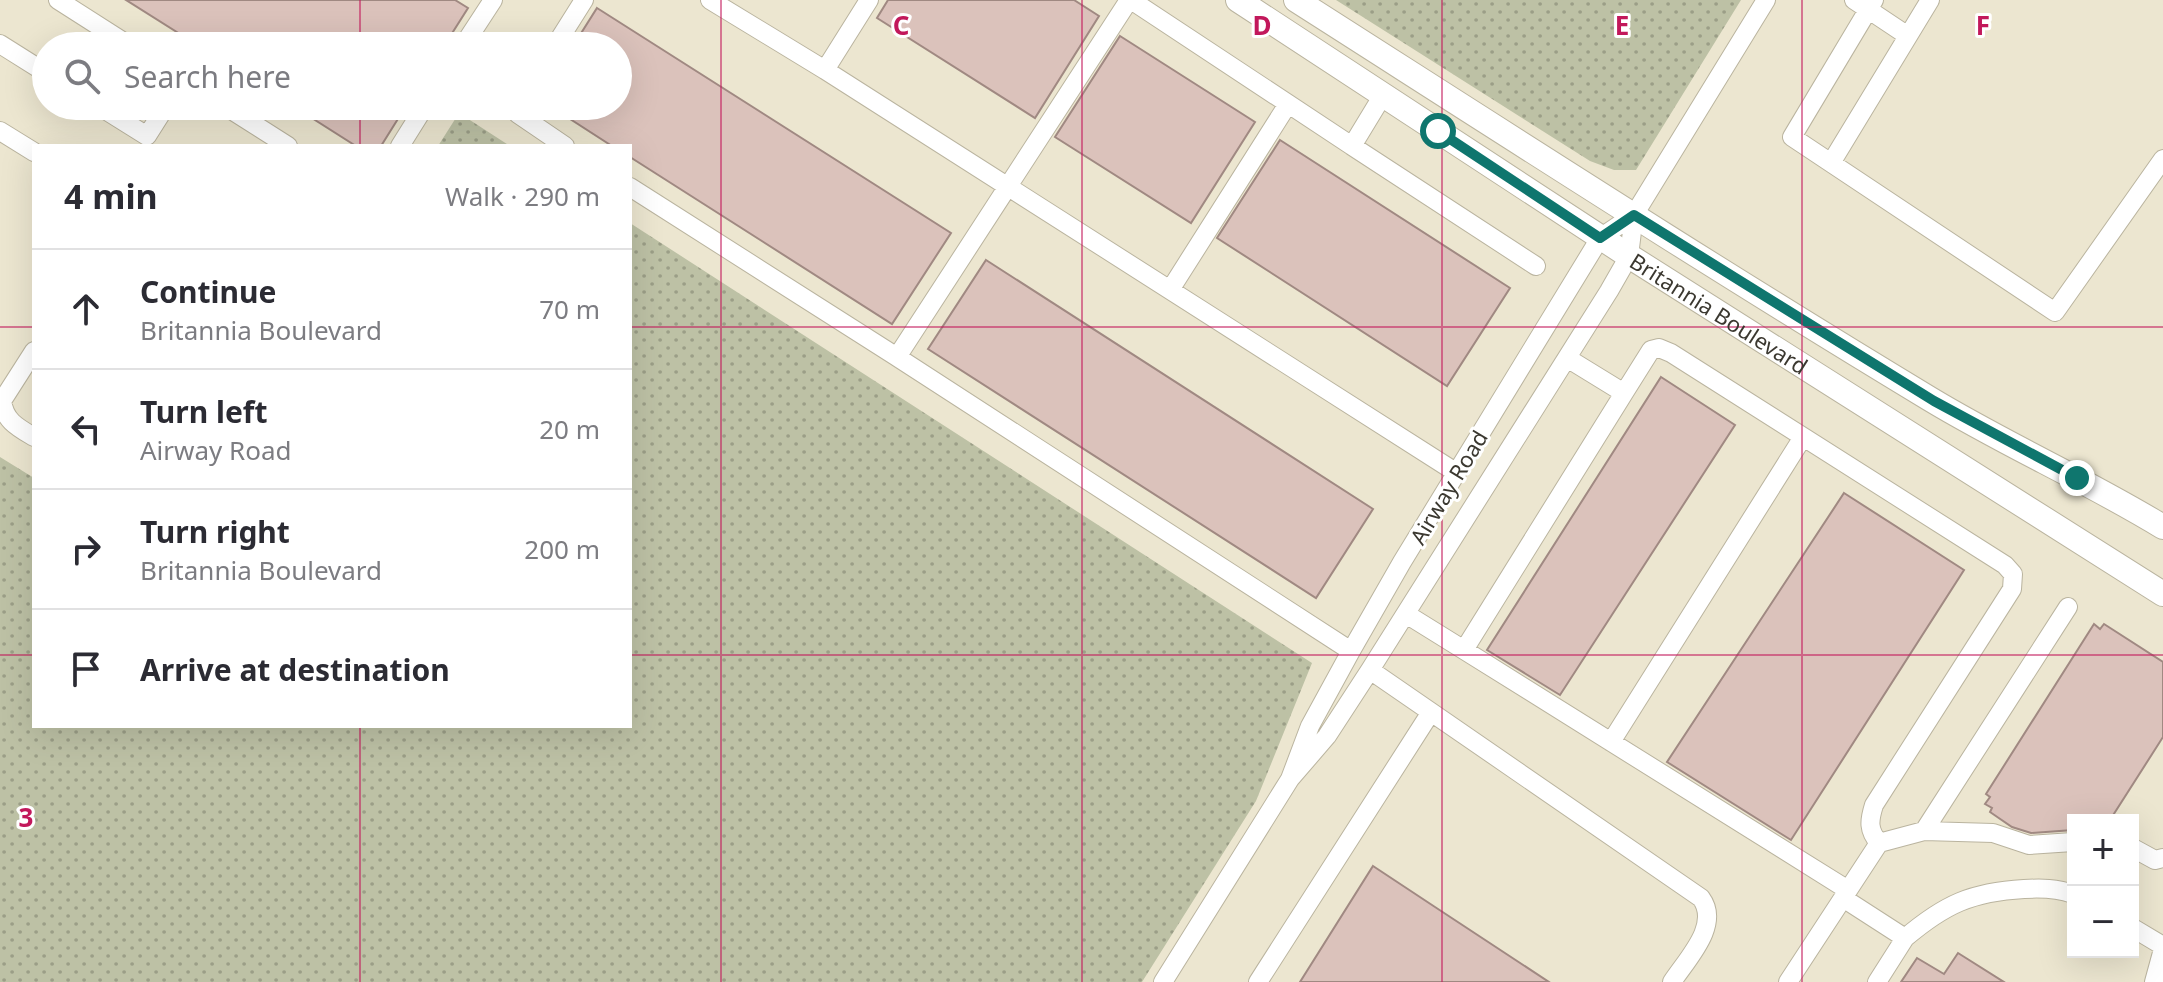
<!DOCTYPE html>
<html lang="en">
<head>
<meta charset="utf-8">
<style>
	body { margin:0; font-family:"Noto Sans",sans-serif; background:#f7f7f7; color:#2b2b33 }
	.controls { position:absolute; right:24px; bottom:24px; display:grid; overflow:hidden; border-radius:0px; box-shadow:0 8px 32px #0002 }
	.controls button { width:72px; height:72px; display:grid; place-items:center; padding:0; border:0; border-bottom:2px solid #e1e1e2; background:#fff; color:#2b2b33; font:40px sans-serif }
	.stop { position:absolute; width:24px; height:24px; margin:-18px; border:6px solid #0f766e; border-radius:50%; background:#fff }
	.stop.end { background:#0f766e; border-color:#fff; box-shadow:0 2px 8px #0008 }
	.list { margin:0; padding:0; list-style:none }
	h2 { display:flex; justify-content:space-between; align-items:center; height:104px; margin:0; padding:0 32px; font-size:34px }
	h2 small { font-size:26px; font-weight:400; color:#7c7c81 }
	.list li { display:grid; grid-template-columns:52px 1fr auto; gap:24px; align-items:center; box-sizing:border-box; height:120px; padding:0 32px; border-top:2px solid #e1e1e2 }
	.list b { display:block; font-size:30px; white-space:nowrap }
	.list p { margin:0; font-size:26px; white-space:nowrap; color:#7c7c81 }
	.list em { font-size:26px; font-style:normal; color:#7c7c81 }
	.icon { flex:none; width:44px; height:44px; fill:none; stroke:currentColor; stroke-width:2; stroke-linecap:round; stroke-linejoin:round }
	.map { position:relative; flex:none; width:2163px; height:982px; overflow:hidden }
	.search { position:absolute; background:#fff; box-shadow:0 8px 32px #0002; left:32px; top:32px; width:600px; height:88px; display:flex; align-items:center; gap:20px; box-sizing:border-box; padding:0 28px; border-radius:44px; color:#7c7c81; font-size:30px }
	.panel { position:absolute; background:#fff; box-shadow:0 8px 32px #0002; left:32px; top:144px; width:600px; height:584px; border-radius:0px }
	.map>svg:first-child { display:block }
</style>
</head>
<body>
<div class="map">
<svg width="2163" height="982" viewBox="0 0 2163 982">
	<defs>
		<pattern id="grass-dots" width="8" height="8" patternUnits="userSpaceOnUse" patternTransform="scale(2)"><rect width="8" height="8" fill="#bdc1a5"/><path d="M2 2h.1M6 6h.1" fill="none" stroke="#9b9e87" stroke-width="1.8" stroke-linecap="round"/></pattern>
	</defs>
	<rect width="100%" height="100%" fill="#ece6d0"/>
	<path fill="url(#grass-dots)" d="M1336 0H1741L1636 170H1614L1590 161Z
		M459 113 510 146H438Z
		M630 223 1312 663 1256 801 1142 982H0V457L34 478V726H630Z"/>
	<path fill="#dbc2bb" stroke="#a08982" stroke-width="2" d="M126 0H455L468 8 444 46H199Z
		M888 0H1074L1099 16 1035 118 877 18Z
		M597 8 951 233 892 324 630 157V146H612L550 106H618V46H573Z
		M1120 36 1255 122 1191 223 1055 137Z
		M293 106H406L381 146H356Z
		M1280 140 1510 288 1447 386 1217 238Z
		M986 260 1373 509 1316 598 928 349Z
		M1661 377 1735 425 1560 695 1487 650Z
		M1844 493 1964 570 1791 840 1667 762Z
		M2094 624 2100 629 2104 624 2163 662V737L2110 820H2073V830L2031 833 2012 827 1990 812 1992 808 1985 804 1990 797 1986 794Z
		M1373 866 1435 907 1549 982H1300Z
		M1958 953 2004 982H1901L1917 958 1944 974Z"/>
	<g fill="none" stroke-linecap="round" stroke-linejoin="round">
		<g stroke="#bab49f" stroke-width="20">
			<path id="minor" d="M58 0 130 46
				M710 0 825 70
				M869 0 825 70 1457 473
				M1129 0 897 357 1351 651
				M1131 0 1352 146
				M1854 0 1908 36
				M1874 0 1792 137 2055 312 2163 159
				M0 44 46 73
				M463 46 493 0
				M555 46 584 0
				M1383 95 1352 146 1536 266
				M99 106 147 136 166 106
				M225 106 288 146
				M519 106 518 114 565 146
				M0 131 34 152
				M400 146 425 106
				M1831 163 1930 0
				M630 187 897 357
				M1170 290 1288 104
				M34 351 2 401C5 421 17 427 34 437
				M1624 393 1651 350 1659 348 1671 353 2005 565 2013 574 2012 589 1874 805C1869 821 1868 830 1879 843
				M1406 614 1464 650 1624 393 1567 358
				M1464 650 1848 890
				M1370 670 1701 898C1721 925 1687 959 1672 982
				M1611 742 1803 437
				M1290 779 1310 726 1351 651 1402 562 1600 238 1634 215 1766 0
				M1924 831 1993 833 2029 845 2073 842
				M1879 843 1924 831 2068 607
				M2133 848 2155 860 2163 858
				M1843 898 1905 938C1945 904 1972 892 2024 889 2041 888 2057 888 2073 894
				M2133 928 2163 946
				M1163 982 1290 779 1327 736 1370 670 1609 291 1629 256 1634 215
				M1258 982 1431 712
				M1788 982 1879 843
				M1877 982 1905 938
				M2154 982 2163 949"/>
		</g>
		<g stroke="#bab49f" stroke-width="26">
			<g id="major">
				<path id="s1" d="M1238 0 1629 256 2163 594"/>
				<path d="M1296 0C1506 134 1716 270 1930 399 2006 445 2088 481 2163 527"/>
			</g>
		</g>
		<use href="#minor" stroke="#fff" stroke-width="18"/>
		<use href="#major" stroke="#fff" stroke-width="24"/>
	</g>
	<g fill="none" stroke-linecap="round" stroke-linejoin="round">
		<path stroke="#0f766e" stroke-width="10" d="M1438 131 1600 238 1634 215 1934 401 2077 478"/>
	</g>
	<path fill="none" stroke="#c2185b" stroke-width="2" stroke-opacity="0.55" d="M360 0V46M721 0V982M1082 0V982M1442 0V982M1802 0V982M360 106V146M0 327H34M630 327H2163M0 655H34M630 655H2163M360 726V982"/>
	<g text-anchor="middle" dominant-baseline="central" stroke-width="6" stroke-linejoin="round" paint-order="stroke">
		<g font-size="22" fill="#3b3830" stroke="#fff">
			<text stroke="none"><textPath href="#s1" startOffset="574">Britannia Boulevard</textPath></text>
			<text transform="translate(1448 487) rotate(-59)">Airway Road</text>
		</g>
	</g>
	<g font-size="26" text-anchor="middle" font-weight="bold" fill="#c2185b" stroke="#fff" stroke-width="6" stroke-linejoin="round" paint-order="stroke">
		<text x="901" y="35">C</text>
		<text x="1262" y="35">D</text>
		<text x="1622" y="35">E</text>
		<text x="1983" y="35">F</text>
		<text x="26" y="827">3</text>
	</g>
</svg>
<div class="controls">
<button>+</button>
<button>−</button>
</div>
<div class="stop" style="left:1438px;top:131px"></div>
<div class="stop end" style="left:2077px;top:478px"></div>
<div class="search"><svg class="icon" aria-label="search" viewBox="0 0 24 24"><circle cx="10" cy="10" r="6"/><path d="M15 15l6 6"/></svg>Search here</div>
<section class="panel">
<h2>4 min<small>Walk · 290 m</small></h2>
<ul class="list">
<li><svg class="icon" aria-label="ahead" viewBox="0 0 24 24"><path d="M12 20V5M6 11l6-6 6 6"/></svg><div><b>Continue</b><p>Britannia Boulevard</p></div><em>70 m</em></li>
<li><svg class="icon" aria-label="left" viewBox="0 0 24 24"><path d="M17 20v-9H6M10 6l-5 5 5 5"/></svg><div><b>Turn left</b><p>Airway Road</p></div><em>20 m</em></li>
<li><svg class="icon" aria-label="right" viewBox="0 0 24 24"><path d="M7 20v-9h11M14 6l5 5-5 5"/></svg><div><b>Turn right</b><p>Britannia Boulevard</p></div><em>200 m</em></li>
<li><svg class="icon" aria-label="arrive" viewBox="0 0 24 24"><path d="M6 21V4h12l-3 4 3 4H6"/></svg><div><b>Arrive at destination</b></div></li>
</ul>
</section>
</div>
</body>
</html>
